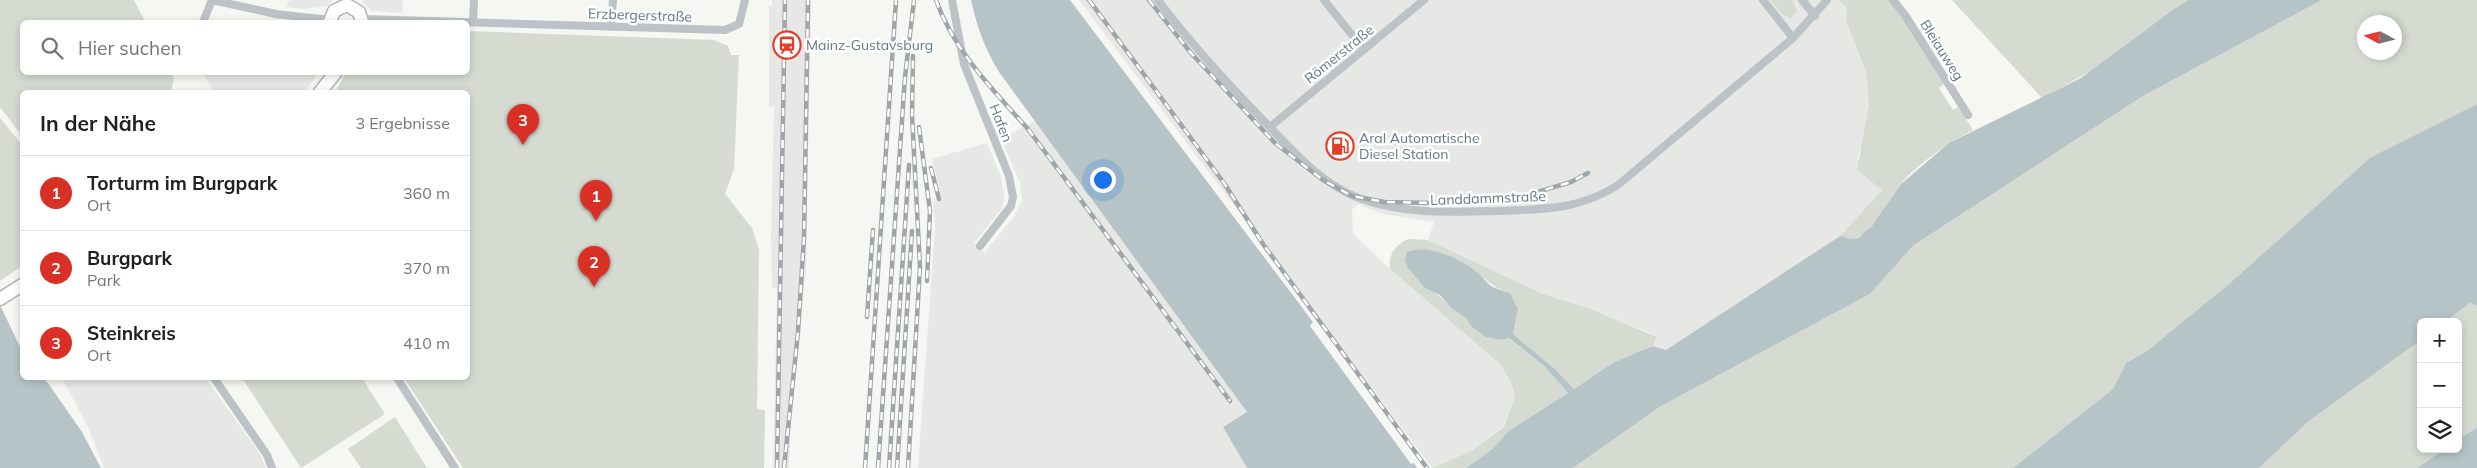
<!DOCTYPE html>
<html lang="de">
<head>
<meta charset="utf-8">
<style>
	body { margin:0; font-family:Mulish,sans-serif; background:#f2f2f2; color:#202124 }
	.controls { position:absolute; right:15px; bottom:15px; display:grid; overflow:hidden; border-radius:8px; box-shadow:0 2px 8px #0003 }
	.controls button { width:45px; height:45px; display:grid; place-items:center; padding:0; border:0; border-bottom:1px solid #e0e0e0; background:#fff; color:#202124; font:25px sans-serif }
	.compass { position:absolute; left:2357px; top:15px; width:45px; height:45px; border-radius:50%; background:#fff; box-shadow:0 2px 8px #0003; rotate:277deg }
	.you { position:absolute; left:1102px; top:179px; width:18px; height:18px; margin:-12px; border:4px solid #fff; border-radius:50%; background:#1a73e8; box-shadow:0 0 0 8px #1a73e833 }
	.badge { display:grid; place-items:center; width:32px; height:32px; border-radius:50%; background:#d93025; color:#fff; font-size:16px; font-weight:700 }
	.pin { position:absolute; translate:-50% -41px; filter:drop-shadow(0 1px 2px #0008) }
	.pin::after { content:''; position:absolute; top:26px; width:18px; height:15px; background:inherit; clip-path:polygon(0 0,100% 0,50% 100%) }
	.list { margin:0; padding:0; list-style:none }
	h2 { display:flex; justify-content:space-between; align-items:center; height:65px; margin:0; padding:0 20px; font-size:21px }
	h2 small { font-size:16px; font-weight:400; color:#757577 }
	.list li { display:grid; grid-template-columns:32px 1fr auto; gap:15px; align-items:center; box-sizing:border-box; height:75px; padding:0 20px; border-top:1px solid #e0e0e0 }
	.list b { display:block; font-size:19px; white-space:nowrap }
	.list p { margin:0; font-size:16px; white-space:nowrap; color:#757577 }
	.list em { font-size:16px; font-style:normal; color:#757577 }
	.icon { flex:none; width:28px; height:28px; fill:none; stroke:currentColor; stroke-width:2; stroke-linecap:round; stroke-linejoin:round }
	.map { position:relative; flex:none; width:2477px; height:468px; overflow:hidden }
	.search { position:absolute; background:#fff; box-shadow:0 2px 8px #0003; left:20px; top:20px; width:450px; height:55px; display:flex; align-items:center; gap:12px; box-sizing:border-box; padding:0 18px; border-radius:8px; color:#757577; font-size:19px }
	.panel { position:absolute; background:#fff; box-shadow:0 2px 8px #0003; left:20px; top:90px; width:450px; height:290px; border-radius:8px }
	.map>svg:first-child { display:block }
</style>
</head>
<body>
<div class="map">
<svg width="2477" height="468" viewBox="0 0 2477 468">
	<rect width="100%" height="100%" fill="#f6f6f2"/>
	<path fill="#e7e7e6" d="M289 0H333L327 6 302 9 286 7Z
		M361 0H403L402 13 371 11Z
		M772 0H811L806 267 790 430 789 468H773L777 289 772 287 771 237 774 107H769V6H772Z
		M1079 0H1839L1847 8 1846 20 1866 72 1869 105 1865 136 1857 158 1882 190 1840 236 1666 350 1653 346 1657 336 1588 308 1543 294 1428 240 1434 222 1383 214 1358 204 1352 210 1353 234 1390 269 1500 364 1510 380 1515 396 1504 426 1471 451 1432 468Z
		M203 73H318L304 92H214Z
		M1035 121 1248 412 1223 427 1247 468H918L935 228 933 202 942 199 932 159 987 143 1001 177 1004 196 1002 209 974 243 984 253 1013 218 1022 200 1020 183 1001 139Z
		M62 378H205L259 452 266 468H104L87 425Z"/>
	<path fill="#d6dbd2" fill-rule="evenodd" d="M0 0H134L145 22H22V72L171 73 174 79 171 92H22V136L0 107Z
		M1770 0H1792L1797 11 1791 18 1781 13Z
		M1839 0H1890L1904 18 1945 83 1939 88 1953 110 1958 107 1973 130C1948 143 1917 164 1899 186 1886 202 1878 227 1858 237 1852 241 1846 238 1840 236L1882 190 1857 170 1869 105 1866 72 1846 20 1847 8Z
		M1952 0H2188L2174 9 2091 71 2042 98Z
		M2322 0H2477V104L2371 157 2229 284 2147 351 2126 363 2113 389 2013 468H1573L1661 406 1870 294 1914 245 2143 96ZM2364 22H2394V52H2364Z
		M468 31 714 40 728 46 731 55H739L734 169 725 194 752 228 759 250 757 409 765 410 764 468H463L404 378H468V92H335L346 73 468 72Z
		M0 118 22 145V266L0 281Z
		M1408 239 1428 240 1543 294 1588 308 1657 337 1653 346 1614 362 1574 389 1555 369 1513 334 1518 309 1510 293C1492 287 1490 282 1476 272 1464 263 1451 257 1436 252L1408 268 1425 288 1434 291 1451 308 1467 318 1471 326 1501 340 1508 338 1545 367 1568 393 1510 430 1491 450 1466 468H1432L1471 451 1504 427 1515 396 1510 380 1500 364 1390 269C1388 255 1395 245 1408 239Z
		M2470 303 2477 306V427L2458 440V322H2445Z
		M2421 340V449H2445L2417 468H2259L2309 421Z
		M242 378H362L385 414 301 468Z
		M395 417 427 468H361L348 449Z"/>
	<path fill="#b6c4c7" d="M971 0H1070L1313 322 1310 326 1411 464 1414 463 1417 468H1247L1223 427 1247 412 999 72C985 49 977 27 971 0Z
		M2188 0H2322L2143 96 1914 245 1870 294 1661 406 1573 468H1466L1491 450 1510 430 1568 393 1545 367 1509 338 1501 340 1486 337 1471 326 1466 318 1451 308 1440 295 1425 288 1408 268 1405 260 1407 252C1428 243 1460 259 1477 272 1482 276 1486 282 1491 286 1496 289 1504 291 1510 293L1518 309 1513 334 1555 369 1574 389 1614 362 1653 346 1666 350 1840 236 1850 239 1858 238 1872 226 1900 185 1949 143 2081 78 2174 9Z
		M2477 104V306L2470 303 2445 322H2421V340L2309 421 2259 468H2013L2113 389 2126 363 2147 351 2229 284 2371 157Z
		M0 305 22 351V378H43L48 383 82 432 101 468H0Z
		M2477 427V468H2417L2445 449H2458V440Z"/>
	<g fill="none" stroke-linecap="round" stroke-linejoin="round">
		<g stroke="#b0b6b9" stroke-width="15">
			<path id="primary" d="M330 22 334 11 347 5 359 12 362 22
				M320 92 336 72
				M0 299 22 285"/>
		</g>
		<path stroke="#bcc2c5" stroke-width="8" d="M212 0 276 14 330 20
			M952 0 964 64 1009 176 1013 197 1011 206 980 246
			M1158 0C1190 43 1226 82 1263 120 1291 149 1321 184 1359 198 1405 215 1451 212 1498 211 1544 209 1579 210 1618 185L1793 38 1827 0
			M1324 0 1364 50
			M1763 0 1793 38
			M1802 0 1815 16
			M1893 0 1905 15 1968 115
			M362 19 725 30 739 24 745 0
			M473 21 474 0
			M203 22 212 0
			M611 27 613 0
			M1270 127 1424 0
			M214 378 267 455 272 468
			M397 378 455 468"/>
		<use href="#primary" stroke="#fff" stroke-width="12"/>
		<g stroke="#9ea6aa" stroke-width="4.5">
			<path id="rail" d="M936 0C954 51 993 90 1028 129L1230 401
				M1089 0 1224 183 1263 244 1427 468
				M1149 0 1191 53 1275 143 1323 180 1352 196 1385 202 1435 203 1514 199 1571 182 1588 173
				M919 127 930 211 927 281
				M931 168 939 199
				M867 317 873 230
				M777 468 785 0
				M784 468 798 332 804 237 808 0
				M865 468 896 0
				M878 468 905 77 914 0
				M889 468 909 165
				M897 468 912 231
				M908 468 920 267 912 115 913 56"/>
		</g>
		<use href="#rail" stroke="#fff" stroke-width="2.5" stroke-dasharray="8" stroke-linecap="butt"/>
	</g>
	<defs>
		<g id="station-ring" transform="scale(1.4375)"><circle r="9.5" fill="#fff" stroke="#e03f29" stroke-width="1.5"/><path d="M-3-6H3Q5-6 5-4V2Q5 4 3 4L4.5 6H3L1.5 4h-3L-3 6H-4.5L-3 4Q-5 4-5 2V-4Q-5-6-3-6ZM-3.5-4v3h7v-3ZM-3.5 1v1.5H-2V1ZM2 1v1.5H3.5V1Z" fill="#e03f29"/></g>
		<g id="fuel-ring" transform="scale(1.4375)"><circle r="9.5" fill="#fff" stroke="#e03f29" stroke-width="1.5"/><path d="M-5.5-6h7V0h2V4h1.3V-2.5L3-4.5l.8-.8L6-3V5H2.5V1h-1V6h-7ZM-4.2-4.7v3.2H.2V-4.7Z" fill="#e03f29"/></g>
	</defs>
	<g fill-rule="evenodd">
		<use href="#station-ring" x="787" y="45"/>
		<use href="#fuel-ring" x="1340" y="146"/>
	</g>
	<g text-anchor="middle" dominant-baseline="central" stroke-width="5" stroke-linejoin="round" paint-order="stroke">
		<g font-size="14" fill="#657983" stroke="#fff">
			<text transform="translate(640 15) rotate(2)">Erzbergerstraße</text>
			<text transform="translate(1942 50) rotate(58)">Bleiauweg</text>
			<text transform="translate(1339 54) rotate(-39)">Römerstraße</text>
			<text transform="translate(1001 123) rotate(68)">Hafen</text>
			<text transform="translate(1488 198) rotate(-2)">Landdammstraße</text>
		</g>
		<g font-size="14" fill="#657983" stroke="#fff" text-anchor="start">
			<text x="806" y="45">Mainz-Gustavsburg</text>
			<text x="1359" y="138">Aral Automatische<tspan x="1359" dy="16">Diesel Station</tspan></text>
		</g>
	</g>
</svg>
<div class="controls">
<button>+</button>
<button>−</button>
<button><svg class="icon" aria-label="layers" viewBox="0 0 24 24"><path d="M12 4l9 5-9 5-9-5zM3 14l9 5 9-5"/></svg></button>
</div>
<svg class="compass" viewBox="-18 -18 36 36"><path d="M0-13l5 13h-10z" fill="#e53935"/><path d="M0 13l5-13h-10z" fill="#757577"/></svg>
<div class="you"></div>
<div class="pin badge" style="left:596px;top:221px">1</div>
<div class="pin badge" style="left:594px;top:287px">2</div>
<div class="pin badge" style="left:523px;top:145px">3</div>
<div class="search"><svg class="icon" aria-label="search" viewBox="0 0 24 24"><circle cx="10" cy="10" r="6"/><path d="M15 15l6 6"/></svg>Hier suchen</div>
<section class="panel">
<h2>In der Nähe<small>3 Ergebnisse</small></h2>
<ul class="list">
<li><span class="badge">1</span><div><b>Torturm im Burgpark</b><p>Ort</p></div><em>360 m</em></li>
<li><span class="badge">2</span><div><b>Burgpark</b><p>Park</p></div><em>370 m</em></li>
<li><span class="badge">3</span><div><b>Steinkreis</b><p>Ort</p></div><em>410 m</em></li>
</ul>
</section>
</div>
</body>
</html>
